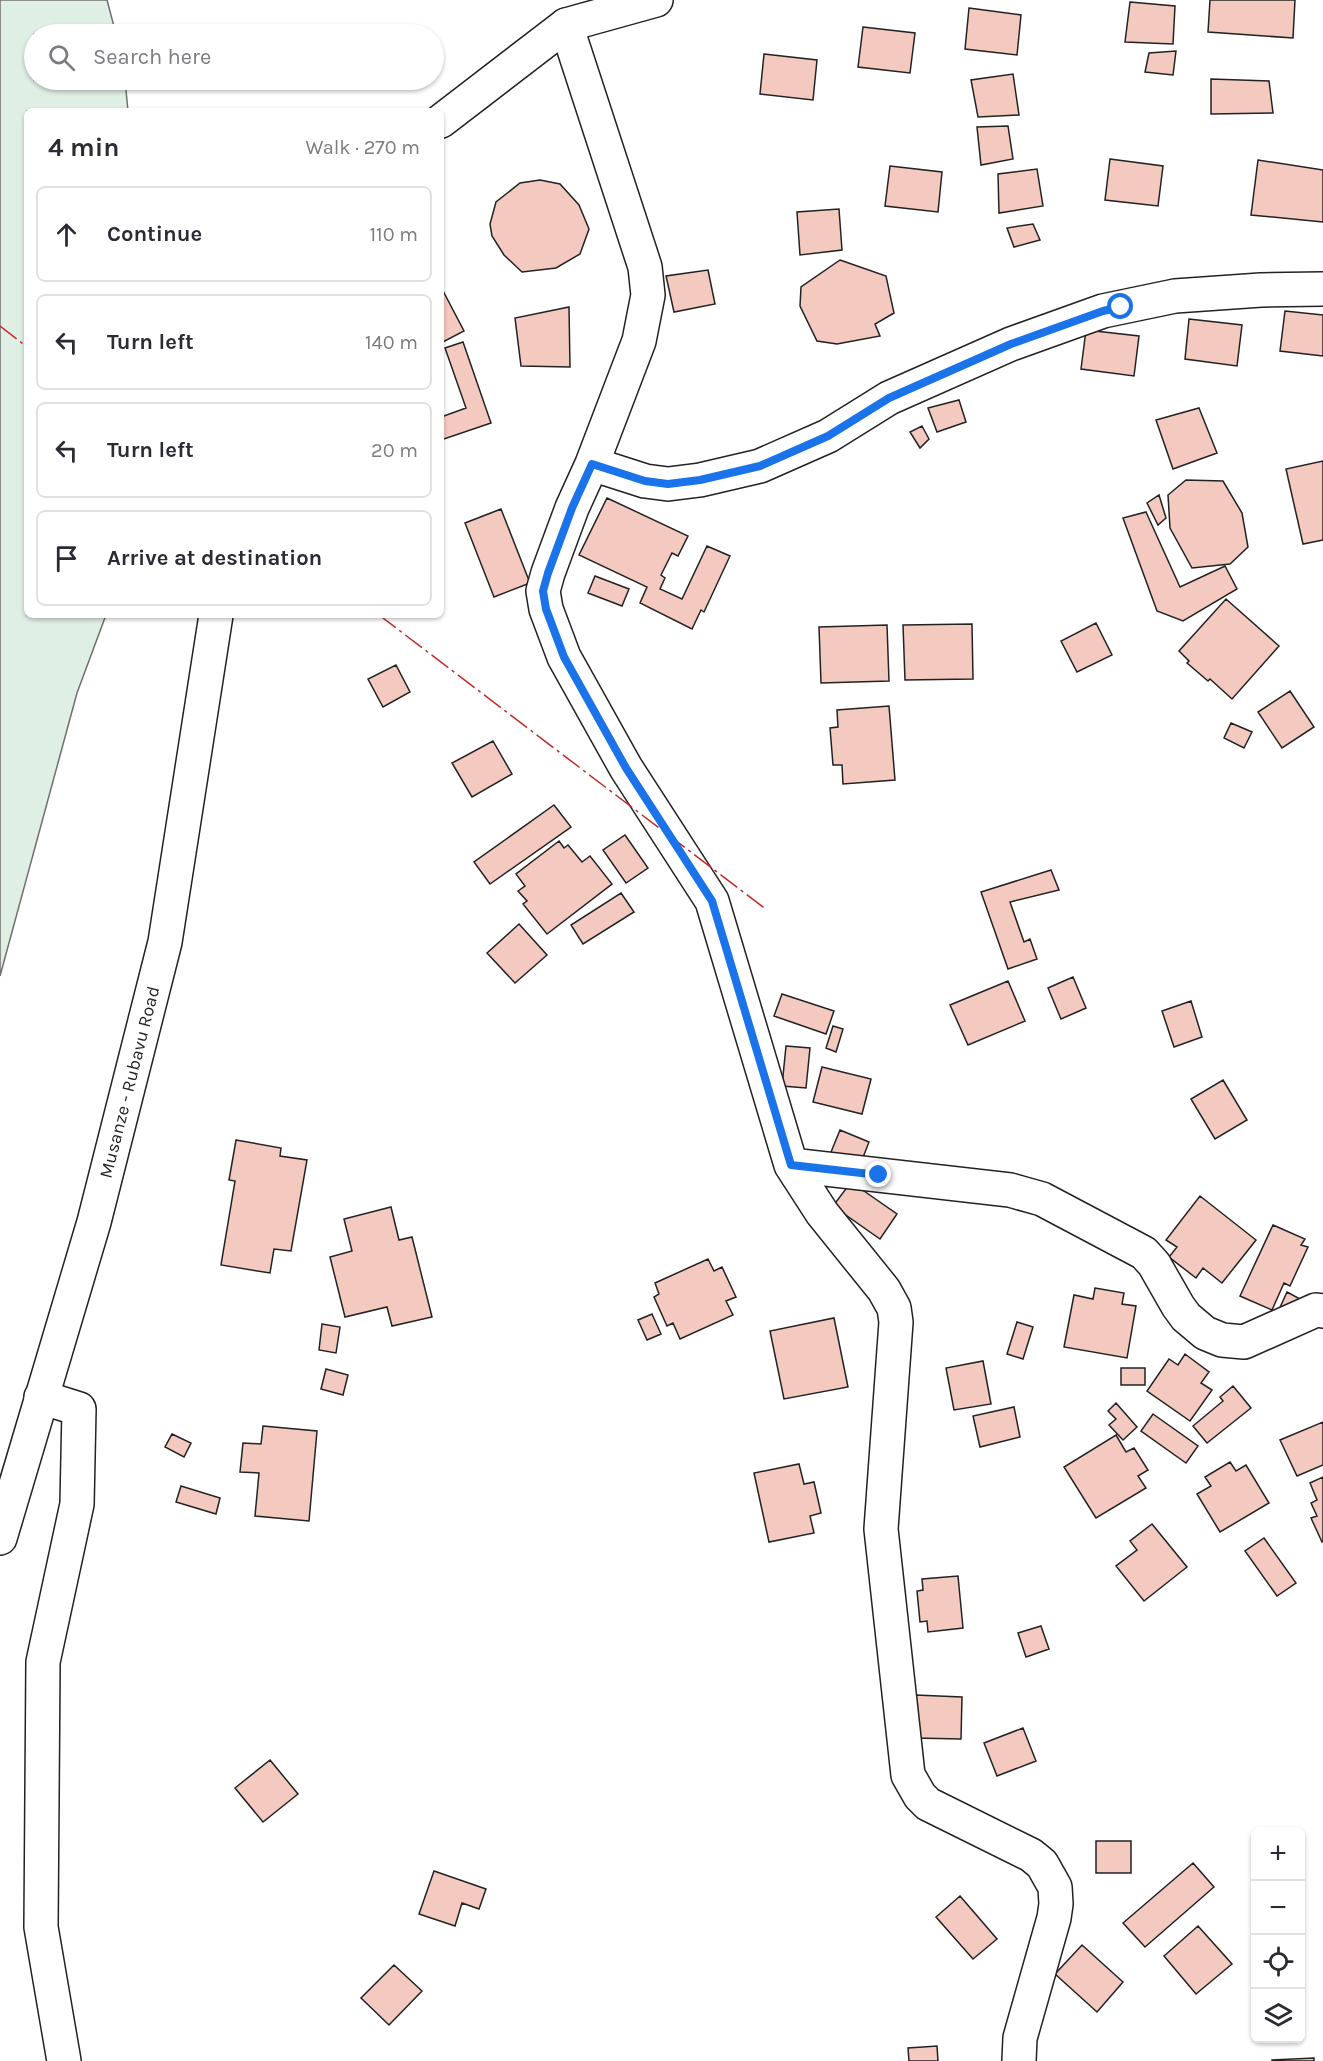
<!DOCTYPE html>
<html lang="en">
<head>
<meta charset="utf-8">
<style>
	body { margin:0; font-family:Karla,sans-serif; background:#f7f7f7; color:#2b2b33 }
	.controls { position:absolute; right:18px; bottom:18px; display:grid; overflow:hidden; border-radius:9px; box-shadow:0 2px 4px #0004 }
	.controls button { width:54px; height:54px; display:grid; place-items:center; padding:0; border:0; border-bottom:2px solid #e1e1e2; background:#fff; color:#2b2b33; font:30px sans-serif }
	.stop { position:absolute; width:18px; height:18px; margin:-14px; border:4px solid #1a73e8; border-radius:50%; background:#fff }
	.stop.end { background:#1a73e8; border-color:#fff; box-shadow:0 2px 6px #0008 }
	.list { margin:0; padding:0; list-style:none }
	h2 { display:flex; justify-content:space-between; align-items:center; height:78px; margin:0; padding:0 24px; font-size:26px }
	h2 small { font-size:20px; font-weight:400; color:#7c7c81 }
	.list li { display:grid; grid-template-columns:39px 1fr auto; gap:18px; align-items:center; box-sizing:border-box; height:96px; margin:0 12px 12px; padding:0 12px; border:2px solid #e1e1e2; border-radius:9px }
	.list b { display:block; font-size:22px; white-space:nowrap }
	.list em { font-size:20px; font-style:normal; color:#7c7c81 }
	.icon { flex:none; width:33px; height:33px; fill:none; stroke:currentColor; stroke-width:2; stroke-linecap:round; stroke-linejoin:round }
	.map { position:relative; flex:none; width:1323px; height:2061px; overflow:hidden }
	.search { position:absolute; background:#fff; box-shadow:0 2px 4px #0004; left:24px; top:24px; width:420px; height:66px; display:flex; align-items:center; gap:15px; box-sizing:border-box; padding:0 21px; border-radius:33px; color:#7c7c81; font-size:22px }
	.panel { position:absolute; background:#fff; box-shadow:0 2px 4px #0004; left:24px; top:108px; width:420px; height:510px; border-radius:9px }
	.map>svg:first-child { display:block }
</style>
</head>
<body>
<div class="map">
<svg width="1323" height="2061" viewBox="0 0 1323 2061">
	<rect width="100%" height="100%" fill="#fff"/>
	<path fill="#e0efe3" stroke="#6f6f6f" stroke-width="1.5" d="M0 0H107L116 34H34V80H125L128 111H27V615H106L77 693 0 976Z"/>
	<path fill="#f3c9c0" stroke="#222" stroke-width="1.5" d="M1210 0H1295L1293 38 1208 32Z
		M1130 2 1175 6 1173 44 1125 42Z
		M969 8 1021 15 1017 55 965 49Z
		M863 27 915 33 910 73 858 67Z
		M1176 51 1173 75 1145 72 1149 53Z
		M764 54 817 60 813 100 760 94Z
		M1013 74 1019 115 978 117 971 80Z
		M1211 79 1269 81 1273 113 1211 114Z
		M1008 126 1013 159 981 165 977 127Z
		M1110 159 1163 166 1158 206 1105 200Z
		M1258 160 1323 170V222L1251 215Z
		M890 166 942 172 938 212 885 206Z
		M1037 169 1043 206 999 213 998 174Z
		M540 180 560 184 579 205 589 229 580 254 556 268 522 272 504 255 492 236 490 224 496 202 520 183Z
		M839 209 842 250 800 255 797 212Z
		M1033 224 1040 240 1014 247 1007 228Z
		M840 260 886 276 894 313 875 324 880 336 837 344 817 341 800 306 801 287Z
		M708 270 715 304 674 312 666 276Z
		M441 287 464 331 441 343Z
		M569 307 570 367 521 366 515 318Z
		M1285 311 1323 315V356L1280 351Z
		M1189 319 1242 325 1237 366 1185 359Z
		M1086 330 1139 336 1134 376 1081 369Z
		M463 342 491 423 441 440V417L466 408 445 348Z
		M959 400 966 422 937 432 928 408Z
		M1199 408 1217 453 1173 469 1156 420Z
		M922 426 929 439 920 448 910 432Z
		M1323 461V540L1303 544 1286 469Z
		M1186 480 1223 481 1242 513 1248 547 1230 564 1192 568 1170 528 1168 495Z
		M1159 495 1166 518 1158 525 1147 503Z
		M607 498 688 536 678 556 672 553 661 575 665 578 660 589 682 599 707 546 730 556 704 612 701 610 692 629 640 603 647 587 579 555Z
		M501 509 530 583 494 597 465 523Z
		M1146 512 1180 587 1225 566 1237 589 1183 621 1157 611 1123 518Z
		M595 576 629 589 622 606 588 593Z
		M1226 599 1279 646 1232 699 1210 679 1208 681 1187 663 1189 661 1179 651Z
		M1096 623 1112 655 1077 672 1061 641Z
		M972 624 973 679 905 680 903 625Z
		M887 625 889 681 821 683 819 627Z
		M396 665 410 692 383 707 368 679Z
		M1290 691 1314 727 1282 748 1258 712Z
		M889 706 895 780 843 784 842 765H833L830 728 838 727 837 710Z
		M1231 723 1252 732 1244 748 1224 738Z
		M493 741 512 774 472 797 452 763Z
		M554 805 571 827 490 884 474 862Z
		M625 835 648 868 626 883 603 850Z
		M559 841 564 848 568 845 582 862 590 856 612 884 547 934 523 904 527 901 518 891 525 886 516 874Z
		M1051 870 1059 890 1010 902 1024 942 1030 939 1037 959 1008 969 981 892Z
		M621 893 634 912 583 944 571 925Z
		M519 924 547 955 515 983 487 953Z
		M1073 977 1086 1008 1061 1019 1048 988Z
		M1008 981 1025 1021 968 1045 950 1005Z
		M782 994 834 1011 826 1034 774 1016Z
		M1191 1001 1202 1037 1174 1047 1162 1011Z
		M833 1026 843 1029 836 1052 826 1048Z
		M786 1046 810 1048 806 1088 782 1086Z
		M822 1067 871 1079 862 1114 813 1102Z
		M1223 1080 1247 1120 1215 1139 1191 1099Z
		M840 1130 869 1142 860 1165 831 1152Z
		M236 1140 281 1148 280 1156 307 1160 291 1251 274 1249 270 1273 221 1265 235 1181 229 1180Z
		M851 1182 897 1214 880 1239 833 1206Z
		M1200 1196 1256 1240 1222 1283 1203 1268 1196 1278 1169 1257 1177 1247 1166 1240Z
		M391 1207 399 1240 412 1237 432 1317 392 1326 387 1307 345 1317 330 1257 352 1251 344 1219Z
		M1273 1225 1305 1239 1301 1245 1308 1247 1290 1286 1284 1283 1272 1310 1240 1296Z
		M708 1259 714 1271 722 1267 736 1297 726 1301 733 1315 680 1339 673 1323 667 1326 654 1297 659 1294 655 1283Z
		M1095 1288 1124 1293 1122 1304 1136 1306 1127 1358 1064 1347 1074 1295 1093 1299Z
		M1287 1292 1300 1299 1277 1314Z
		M652 1314 661 1334 647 1340 638 1320Z
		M834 1318 848 1387 784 1399 770 1331Z
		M1017 1322 1033 1327 1023 1359 1007 1354Z
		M322 1324 340 1327 336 1353 319 1350Z
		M1185 1354 1209 1372 1201 1383 1212 1390 1190 1421 1147 1391 1169 1359 1178 1365Z
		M983 1361 991 1404 954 1410 946 1368Z
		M1121 1368H1145V1385H1121Z
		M326 1369 348 1375 343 1395 321 1389Z
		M1233 1386 1251 1408 1207 1443 1193 1426 1223 1401 1220 1397Z
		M1116 1403 1137 1427 1123 1440 1109 1425 1116 1419 1108 1411Z
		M1014 1407 1020 1437 980 1447 973 1416Z
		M1153 1414 1198 1446 1186 1463 1141 1431Z
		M1323 1422V1465L1297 1476 1280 1440Z
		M263 1426 317 1431 309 1521 255 1516 259 1473 240 1472 243 1443 261 1444Z
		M172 1434 191 1443 184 1457 165 1447Z
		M1116 1435 1126 1452 1134 1448 1148 1470 1138 1476 1146 1488 1096 1518 1064 1467Z
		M1230 1462 1236 1471 1246 1465 1269 1503 1220 1532 1197 1494 1211 1486 1205 1477Z
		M799 1464 804 1484 814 1482 821 1513 810 1516 814 1533 769 1542 754 1473Z
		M1323 1477V1541L1322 1542 1311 1518 1317 1516 1311 1503 1317 1500 1310 1483Z
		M181 1486 220 1498 216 1514 176 1502Z
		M1152 1524 1187 1567 1144 1601 1116 1566 1137 1550 1130 1541Z
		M1264 1538 1296 1583 1277 1596 1245 1551Z
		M958 1576 963 1628 928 1632 927 1621 920 1622 917 1591 923 1590 922 1579Z
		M1041 1626 1049 1649 1026 1657 1018 1633Z
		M915 1695 962 1697 961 1739 914 1738Z
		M1023 1728 1036 1761 997 1776 984 1743Z
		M270 1760 298 1794 263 1822 235 1788Z
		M1096 1841H1131V1873H1096Z
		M1193 1863 1214 1887 1145 1947 1123 1923Z
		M434 1871 486 1889 479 1909 462 1903 455 1926 419 1914Z
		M960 1896 997 1939 973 1959 936 1917Z
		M1198 1926 1232 1964 1196 1994 1164 1956Z
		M1082 1945 1123 1982 1097 2012 1055 1974Z
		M394 1965 422 1991 389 2025 361 1998Z
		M937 2046 938 2061H909L908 2048Z
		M1314 2058V2061H1272V2060Z"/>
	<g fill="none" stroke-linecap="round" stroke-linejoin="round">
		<g stroke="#222" stroke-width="36">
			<path id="minor" d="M566 25 645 267 648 295 639 341 592 464 572 508 548 573 543 591 546 609 564 657 626 768 712 901 791 1165 822 1213 884 1290 894 1308 896 1322 881 1529 908 1775 920 1796 928 1804 1031 1855 1042 1864 1055 1887 1056 1904 1054 1918 1020 2038 1019 2061
				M592 464 645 481 668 484 700 480 760 466 828 436 889 398 1011 344 1103 311 1175 296 1261 290 1323 289
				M791 1165 1010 1190 1042 1199 1144 1253 1154 1264 1178 1306 1186 1317 1205 1333 1222 1340 1244 1342 1316 1310 1323 1311"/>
		</g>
		<g stroke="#222" stroke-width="36">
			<path id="major" d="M41 1397 79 1409 77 1504 43 1662 41 1927 64 2061"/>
		</g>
		<g stroke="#222" stroke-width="36">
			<g id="highway">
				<path d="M441 121 566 25 656 0"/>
				<path id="s1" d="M0 1538 94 1222 165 942 216 615"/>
			</g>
		</g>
		<use href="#minor" stroke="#fff" stroke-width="33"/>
		<use href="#major" stroke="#fff" stroke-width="33"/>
		<use href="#highway" stroke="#fff" stroke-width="33"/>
		<path stroke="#c62828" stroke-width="1.5" stroke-dasharray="21 4.5 3 4.5" stroke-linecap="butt" d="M0 326 27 347
			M379 615 767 910"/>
	</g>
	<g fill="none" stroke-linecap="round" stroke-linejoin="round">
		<path stroke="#1a73e8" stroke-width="8" d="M879 1175 791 1165 712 901 626 768 564 657 546 609 543 591 548 573 572 508 592 464 645 481 668 484 700 480 760 466 828 436 889 398 1011 344 1103 311 1121 307"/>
	</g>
	<g text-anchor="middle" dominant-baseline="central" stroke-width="4.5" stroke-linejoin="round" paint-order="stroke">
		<g font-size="18" fill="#222" stroke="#fff">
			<text stroke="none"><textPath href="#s1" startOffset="474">Musanze - Rubavu Road</textPath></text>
		</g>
	</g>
</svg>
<div class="controls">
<button>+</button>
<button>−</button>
<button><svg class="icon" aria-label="locate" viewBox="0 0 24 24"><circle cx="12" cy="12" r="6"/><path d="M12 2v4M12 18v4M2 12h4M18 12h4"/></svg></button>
<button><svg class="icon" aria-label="layers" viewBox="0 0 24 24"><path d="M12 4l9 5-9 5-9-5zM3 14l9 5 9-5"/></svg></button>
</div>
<div class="stop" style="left:1121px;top:307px"></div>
<div class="stop end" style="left:879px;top:1175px"></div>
<div class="search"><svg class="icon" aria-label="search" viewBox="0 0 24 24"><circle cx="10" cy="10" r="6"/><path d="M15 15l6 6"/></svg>Search here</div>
<section class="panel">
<h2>4 min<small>Walk · 270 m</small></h2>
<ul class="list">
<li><svg class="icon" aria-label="ahead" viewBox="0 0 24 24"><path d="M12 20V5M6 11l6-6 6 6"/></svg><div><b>Continue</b></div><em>110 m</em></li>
<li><svg class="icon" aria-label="left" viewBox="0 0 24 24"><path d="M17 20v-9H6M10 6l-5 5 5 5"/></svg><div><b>Turn left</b></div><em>140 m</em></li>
<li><svg class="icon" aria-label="left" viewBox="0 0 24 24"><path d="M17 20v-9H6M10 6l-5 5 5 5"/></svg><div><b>Turn left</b></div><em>20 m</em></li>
<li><svg class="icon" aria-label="arrive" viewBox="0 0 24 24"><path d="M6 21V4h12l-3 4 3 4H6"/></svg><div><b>Arrive at destination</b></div></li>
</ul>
</section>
</div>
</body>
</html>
